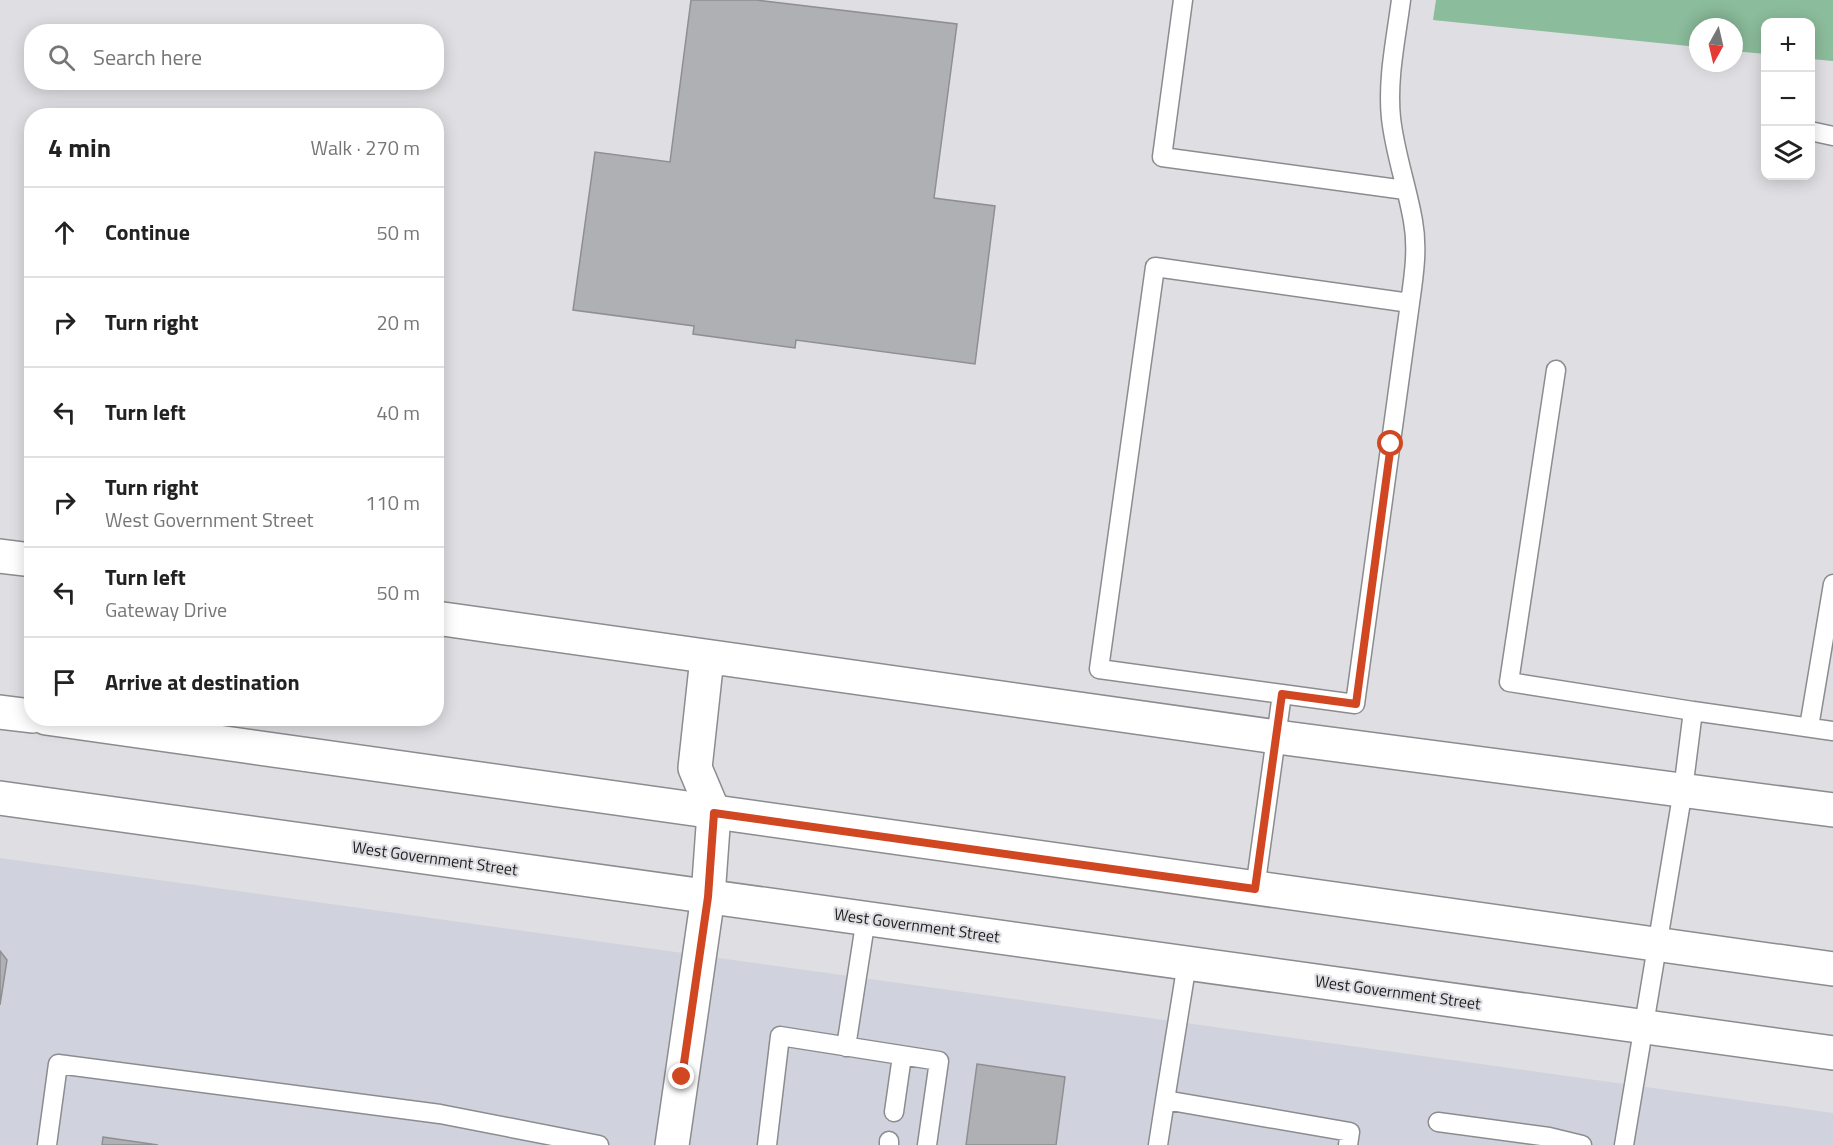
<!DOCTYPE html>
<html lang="en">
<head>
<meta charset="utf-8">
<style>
	body { margin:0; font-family:"Titillium Web",sans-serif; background:#f2f2f2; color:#222 }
	.controls { position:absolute; right:18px; top:18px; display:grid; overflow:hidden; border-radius:12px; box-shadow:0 3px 15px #0003 }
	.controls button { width:54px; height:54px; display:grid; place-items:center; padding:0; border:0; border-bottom:2px solid #e0e0e0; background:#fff; color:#222; font:30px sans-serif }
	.compass { position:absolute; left:1689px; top:18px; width:54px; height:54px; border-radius:50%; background:#fff; box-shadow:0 3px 15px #0003; rotate:188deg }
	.stop { position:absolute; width:18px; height:18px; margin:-14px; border:4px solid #d04722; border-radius:50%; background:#fff }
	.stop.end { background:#d04722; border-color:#fff; box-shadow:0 2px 6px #0008 }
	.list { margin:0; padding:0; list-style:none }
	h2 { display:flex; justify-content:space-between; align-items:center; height:78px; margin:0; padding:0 24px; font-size:26px }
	h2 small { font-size:20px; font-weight:400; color:#767676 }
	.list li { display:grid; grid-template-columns:39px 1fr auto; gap:18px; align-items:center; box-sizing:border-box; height:90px; padding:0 24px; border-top:2px solid #e0e0e0 }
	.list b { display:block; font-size:22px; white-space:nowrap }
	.list p { margin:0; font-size:20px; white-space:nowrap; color:#767676 }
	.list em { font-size:20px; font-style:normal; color:#767676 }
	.icon { flex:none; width:33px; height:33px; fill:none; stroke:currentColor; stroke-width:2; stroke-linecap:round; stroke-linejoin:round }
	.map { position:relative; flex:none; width:1833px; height:1145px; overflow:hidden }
	.search { position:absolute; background:#fff; box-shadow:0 3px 15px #0003; left:24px; top:24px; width:420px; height:66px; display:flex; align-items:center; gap:15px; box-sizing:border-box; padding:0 21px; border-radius:24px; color:#767676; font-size:22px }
	.panel { position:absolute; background:#fff; box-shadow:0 3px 15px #0003; left:24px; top:108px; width:420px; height:618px; border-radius:24px }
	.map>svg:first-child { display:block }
</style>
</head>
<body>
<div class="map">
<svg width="1833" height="1145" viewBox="0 0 1833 1145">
	<rect width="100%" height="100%" fill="#dfdfe3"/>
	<path fill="#d0d3de" d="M0 858 1833 1113V1145H0Z"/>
	<path fill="#8bbc9b" d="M1436 0H1833V61L1811 59 1810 22H1766L1765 54 1734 51V27H1698V47L1433 20Z"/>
	<path fill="#afb0b3" stroke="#8f8f93" stroke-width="1.5" d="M691 0H756L957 24 934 198 995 206 975 364 796 340 795 348 693 334 694 326 573 310 595 152 670 162Z
		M0 951 7 960 0 1005Z
		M977 1064 1065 1077 1056 1145H966Z
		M103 1137 158 1145H102Z"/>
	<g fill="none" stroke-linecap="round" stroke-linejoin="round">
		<g stroke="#8b8c8f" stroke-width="21">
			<path id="service" d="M1183 0 1162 157 1405 190
				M1401 0C1396 39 1387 79 1391 118 1395 154 1407 186 1413 221 1418 248 1414 275 1410 303
				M1810 131 1833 136
				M1556 370 1509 682 1693 711
				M1809 727 1833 584
				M1255 889 1282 694 1355 704 1410 303 1155 267 1099 669 1282 694
				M846 1047 866 918
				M1165 1100 1187 963
				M894 1112 902 1056
				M1438 1122 1549 1137 1582 1145
				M47 1145 58 1064 440 1114 599 1145
				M767 1145 780 1036 939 1061 927 1145
				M889 1145V1141
				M1158 1145 1165 1100 1350 1132 1348 1145
				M1624 1145 1683 790 1693 711 1833 731"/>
		</g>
		<g stroke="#8b8c8f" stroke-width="36">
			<path id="minor" d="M0 556 32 560
				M436 618 1277 737 1833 810
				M672 1145 708 896 714 813 695 768 707 658"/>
		</g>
		<g stroke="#8b8c8f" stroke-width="36">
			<path id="primary" d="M0 712 32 716
				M46 718 1833 969
				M0 798 1833 1053"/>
		</g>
		<use href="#service" stroke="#fff" stroke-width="18"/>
		<use href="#minor" stroke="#fff" stroke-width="33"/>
		<use href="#primary" stroke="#fff" stroke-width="33"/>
	</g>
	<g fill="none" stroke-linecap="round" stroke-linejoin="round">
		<path stroke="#d04722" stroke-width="8" d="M682 1077 708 897 714 813 1255 889 1282 694 1356 704 1391 444"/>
	</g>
	<g text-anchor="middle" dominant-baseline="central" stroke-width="4.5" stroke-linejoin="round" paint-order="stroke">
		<g font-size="16" fill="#232324" stroke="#dfdfe3">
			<text transform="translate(435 858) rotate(8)">West Government Street</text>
			<text transform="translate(917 925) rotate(8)">West Government Street</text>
			<text transform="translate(1398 992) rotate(8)">West Government Street</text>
		</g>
	</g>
</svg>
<div class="controls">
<button>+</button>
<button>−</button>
<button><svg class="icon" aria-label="layers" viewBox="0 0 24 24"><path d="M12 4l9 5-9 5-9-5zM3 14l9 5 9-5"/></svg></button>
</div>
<svg class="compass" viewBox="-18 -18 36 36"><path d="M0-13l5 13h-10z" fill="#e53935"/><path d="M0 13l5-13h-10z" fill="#767676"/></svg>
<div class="stop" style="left:1391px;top:444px"></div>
<div class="stop end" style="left:682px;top:1077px"></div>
<div class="search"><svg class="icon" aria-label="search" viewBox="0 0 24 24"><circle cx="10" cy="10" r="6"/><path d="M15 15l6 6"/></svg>Search here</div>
<section class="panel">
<h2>4 min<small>Walk · 270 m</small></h2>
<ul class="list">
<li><svg class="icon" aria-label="ahead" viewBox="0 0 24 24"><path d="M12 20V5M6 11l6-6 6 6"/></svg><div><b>Continue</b></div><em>50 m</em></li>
<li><svg class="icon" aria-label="right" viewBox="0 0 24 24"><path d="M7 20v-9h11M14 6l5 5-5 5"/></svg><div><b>Turn right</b></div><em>20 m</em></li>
<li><svg class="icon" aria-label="left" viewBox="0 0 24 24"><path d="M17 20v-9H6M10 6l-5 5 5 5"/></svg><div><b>Turn left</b></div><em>40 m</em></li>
<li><svg class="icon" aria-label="right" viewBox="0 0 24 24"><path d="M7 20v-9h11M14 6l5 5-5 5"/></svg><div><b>Turn right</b><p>West Government Street</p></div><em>110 m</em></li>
<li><svg class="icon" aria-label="left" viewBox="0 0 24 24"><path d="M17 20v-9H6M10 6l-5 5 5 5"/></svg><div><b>Turn left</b><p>Gateway Drive</p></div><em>50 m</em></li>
<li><svg class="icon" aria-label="arrive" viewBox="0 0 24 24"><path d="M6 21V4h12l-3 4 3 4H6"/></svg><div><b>Arrive at destination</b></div></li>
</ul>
</section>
</div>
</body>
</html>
